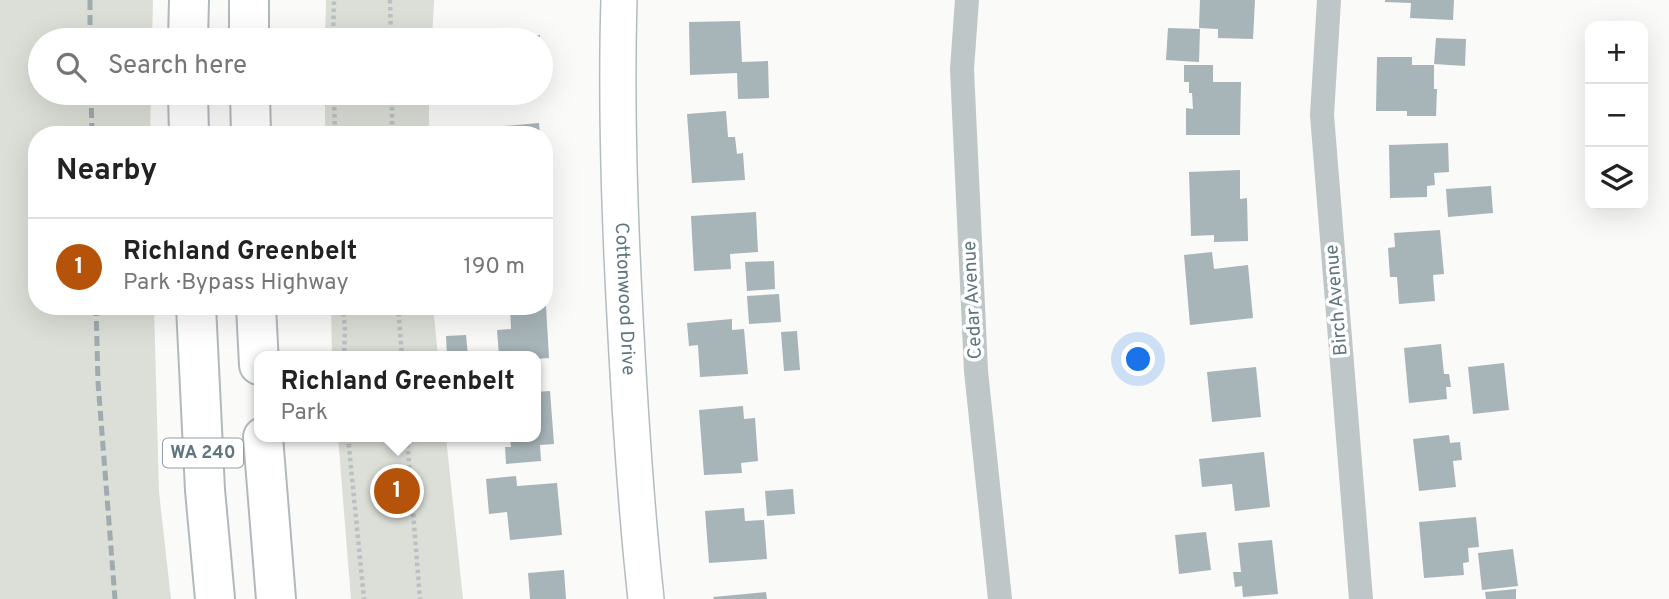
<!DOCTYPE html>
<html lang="en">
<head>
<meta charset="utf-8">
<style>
	body { margin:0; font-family:Overpass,sans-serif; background:#f2f2f2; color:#222 }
	.controls { position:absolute; right:21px; top:21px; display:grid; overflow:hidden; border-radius:14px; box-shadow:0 7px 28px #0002 }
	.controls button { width:63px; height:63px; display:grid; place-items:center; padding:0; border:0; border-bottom:2px solid #e0e0e0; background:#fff; color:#222; font:35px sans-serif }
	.you { position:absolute; left:1139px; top:360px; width:24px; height:24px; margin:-18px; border:5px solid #fff; border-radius:50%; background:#1a73e8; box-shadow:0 0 0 10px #1a73e833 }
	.badge { display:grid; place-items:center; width:46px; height:46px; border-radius:50%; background:#b45309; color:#fff; font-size:23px; font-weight:700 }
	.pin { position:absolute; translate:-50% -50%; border:4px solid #fff; box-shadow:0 2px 7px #0006 }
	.popup { position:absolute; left:254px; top:351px; width:287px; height:91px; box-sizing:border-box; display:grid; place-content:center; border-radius:14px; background:#fff; filter:drop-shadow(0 2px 5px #0005); font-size:23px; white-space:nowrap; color:#767676 }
	.popup b { font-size:26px; color:#222 }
	.popup::after { content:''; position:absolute; left:50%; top:100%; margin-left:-14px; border:14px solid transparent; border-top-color:#fff }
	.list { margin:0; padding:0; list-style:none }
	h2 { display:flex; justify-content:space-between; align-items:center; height:91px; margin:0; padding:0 28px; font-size:30px }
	h2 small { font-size:23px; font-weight:400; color:#767676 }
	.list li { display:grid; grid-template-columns:46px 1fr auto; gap:21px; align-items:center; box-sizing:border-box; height:98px; padding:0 28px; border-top:2px solid #e0e0e0 }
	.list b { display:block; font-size:26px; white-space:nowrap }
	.list p { margin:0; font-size:23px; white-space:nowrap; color:#767676 }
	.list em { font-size:23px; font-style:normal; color:#767676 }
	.icon { flex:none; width:38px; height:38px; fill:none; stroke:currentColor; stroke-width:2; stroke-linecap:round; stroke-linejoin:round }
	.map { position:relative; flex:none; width:1669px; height:599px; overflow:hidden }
	.search { position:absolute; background:#fff; box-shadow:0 7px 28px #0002; left:28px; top:28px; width:525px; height:77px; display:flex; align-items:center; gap:18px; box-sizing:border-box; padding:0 24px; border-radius:38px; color:#767676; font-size:26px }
	.panel { position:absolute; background:#fff; box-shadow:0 7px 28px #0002; left:28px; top:126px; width:525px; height:189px; border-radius:28px }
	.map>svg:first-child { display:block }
</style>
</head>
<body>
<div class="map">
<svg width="1669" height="599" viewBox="0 0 1669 599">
	<rect width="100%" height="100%" fill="#fafaf8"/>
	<path fill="#dbdfd7" d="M0 0H153L152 40H40V93H151L150 135H37V306H154L159 492 171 599H0Z
		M326 0H434L432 40H325Z
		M325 93H429V135H325Z
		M331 306H433L438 356H332Z
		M338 437H446L463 599H351Z"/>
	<path fill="#a7b4b8" d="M1200 0H1255L1253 39 1218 38V29L1199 28Z
		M1385 0H1454L1453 20 1410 18 1411 3 1385 2Z
		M740 21 742 62 768 61 769 98 738 99 737 73 690 75 689 22Z
		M1168 28 1200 29 1199 62 1166 60Z
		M486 35H540V40H486Z
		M1436 38 1466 39 1465 66 1434 64Z
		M1377 57H1412V65H1434V89H1437L1436 116H1407V111H1376Z
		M1184 65H1213V82H1241L1240 135H1186V108L1193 109 1192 93H1189V82H1184Z
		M433 93H463V104L434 105Z
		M726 111 728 137H735L737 154 743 153 745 180 692 183 687 114Z
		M539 123 540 135H505L504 126Z
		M1448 143 1449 172 1434 173 1435 185 1427 186V197L1390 198 1389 145Z
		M1240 170V199L1247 198 1248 241 1214 242V235L1191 236 1189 172Z
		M1491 186 1493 213 1448 217 1446 189Z
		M756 212 758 252 730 254 731 269 694 271 691 216Z
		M1440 230 1444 274 1433 275 1435 301 1399 304 1397 277H1390L1388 248 1395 247 1394 233Z
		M1212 252 1214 269 1248 265 1253 318 1190 325 1184 255Z
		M774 261 775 289 747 291 745 262Z
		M779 294 781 322 749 324 747 296Z
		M510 306H546L549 358 535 359V356H499L497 330 511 329Z
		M732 319V330L744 329 748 374 700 377 698 345 689 346 687 323Z
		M797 331 800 370 784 371 781 332Z
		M466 335 468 356H447L446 336Z
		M1441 344 1444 374H1449L1451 387H1446L1447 399 1409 403 1404 348Z
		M1504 363 1509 410 1473 414 1468 367Z
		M1256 367 1261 417 1212 422 1207 372Z
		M550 391 554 444 540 445 541 461 506 464 505 447H511L510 437H535V392Z
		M743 406 744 419 755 418 758 461 741 463 742 473 704 475 699 410Z
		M1449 435 1450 443 1460 442 1462 460 1453 461 1456 487 1419 491 1413 439Z
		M1264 452 1270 507 1235 511 1232 484 1202 487 1199 459Z
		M516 476 517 486 557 483 562 535 510 540 507 512 489 514 486 479Z
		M793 489 795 514 767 516 765 491Z
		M744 508 745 521 764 520 767 559 709 563 705 511Z
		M1476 517 1479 547 1468 548 1469 562 1463 563 1464 575 1424 578 1419 522Z
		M1206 532 1211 570 1179 574 1175 535Z
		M1272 540 1278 594 1243 597 1242 586 1235 587 1233 572H1241L1238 543Z
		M1513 549 1518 586 1482 590 1478 553Z
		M564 570 566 599H530L528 573Z
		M1516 589V599H1486L1485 592Z
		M766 592 767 599H714L713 597Z"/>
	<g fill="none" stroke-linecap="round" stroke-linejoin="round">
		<g stroke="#b3bcbf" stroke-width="38">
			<g id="secondary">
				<path id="s1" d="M619 0C616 99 619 198 624 297 629 398 635 498 646 599"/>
			</g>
		</g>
		<g stroke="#b2b9bc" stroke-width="42">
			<path id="highway" d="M188 40 189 0
				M249 40V0
				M188 93 189 135
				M250 93 251 135
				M196 306 205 490 215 599
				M256 306 259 365
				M263 437 276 599"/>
		</g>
		<path stroke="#bbc0c2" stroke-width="4.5" stroke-dasharray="3.5 3.5" stroke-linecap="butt" d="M390 0 391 40
			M333 40 334 0
			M334 93 335 135
			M392 93V135
			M343 306 345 329 344 356
			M398 306 402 356
			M348 437 364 599
			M407 437 420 599"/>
		<path stroke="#bec6c8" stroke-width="24" d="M967 0 962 69 976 371 1000 599
			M1329 0 1322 115 1361 599"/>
		<use href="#secondary" stroke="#fff" stroke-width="35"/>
		<use href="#highway" stroke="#fff" stroke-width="38"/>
		<path stroke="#a0abaf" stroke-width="5" stroke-dasharray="10 5" stroke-linecap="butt" d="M90 0V40
			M91 93 92 135
			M96 306 98 382 115 599"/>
	</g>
	<g text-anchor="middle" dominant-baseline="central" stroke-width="7" stroke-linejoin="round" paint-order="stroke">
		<rect fill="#fff" stroke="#8f9fa5" stroke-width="2" x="163" y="438.5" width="80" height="29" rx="5"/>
		<g font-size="18" font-weight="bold" fill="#5f767e">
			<text x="203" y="453">WA 240</text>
		</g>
		<g font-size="19" fill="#5f767e" stroke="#fff">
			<text stroke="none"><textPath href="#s1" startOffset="299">Cottonwood Drive</textPath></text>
			<text transform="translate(973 300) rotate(-93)">Cedar Avenue</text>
			<text transform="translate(1337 300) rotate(-95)">Birch Avenue</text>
		</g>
	</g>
</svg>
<div class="controls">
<button>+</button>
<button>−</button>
<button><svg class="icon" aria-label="layers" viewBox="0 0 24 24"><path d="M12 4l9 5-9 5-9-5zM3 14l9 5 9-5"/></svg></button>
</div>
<div class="you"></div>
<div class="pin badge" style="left:397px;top:491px">1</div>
<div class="popup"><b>Richland Greenbelt</b>Park</div>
<div class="search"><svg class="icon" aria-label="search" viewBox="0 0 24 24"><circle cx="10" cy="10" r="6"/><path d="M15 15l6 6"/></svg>Search here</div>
<section class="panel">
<h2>Nearby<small></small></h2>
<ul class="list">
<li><span class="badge">1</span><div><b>Richland Greenbelt</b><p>Park · Bypass Highway</p></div><em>190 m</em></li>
</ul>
</section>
</div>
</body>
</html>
